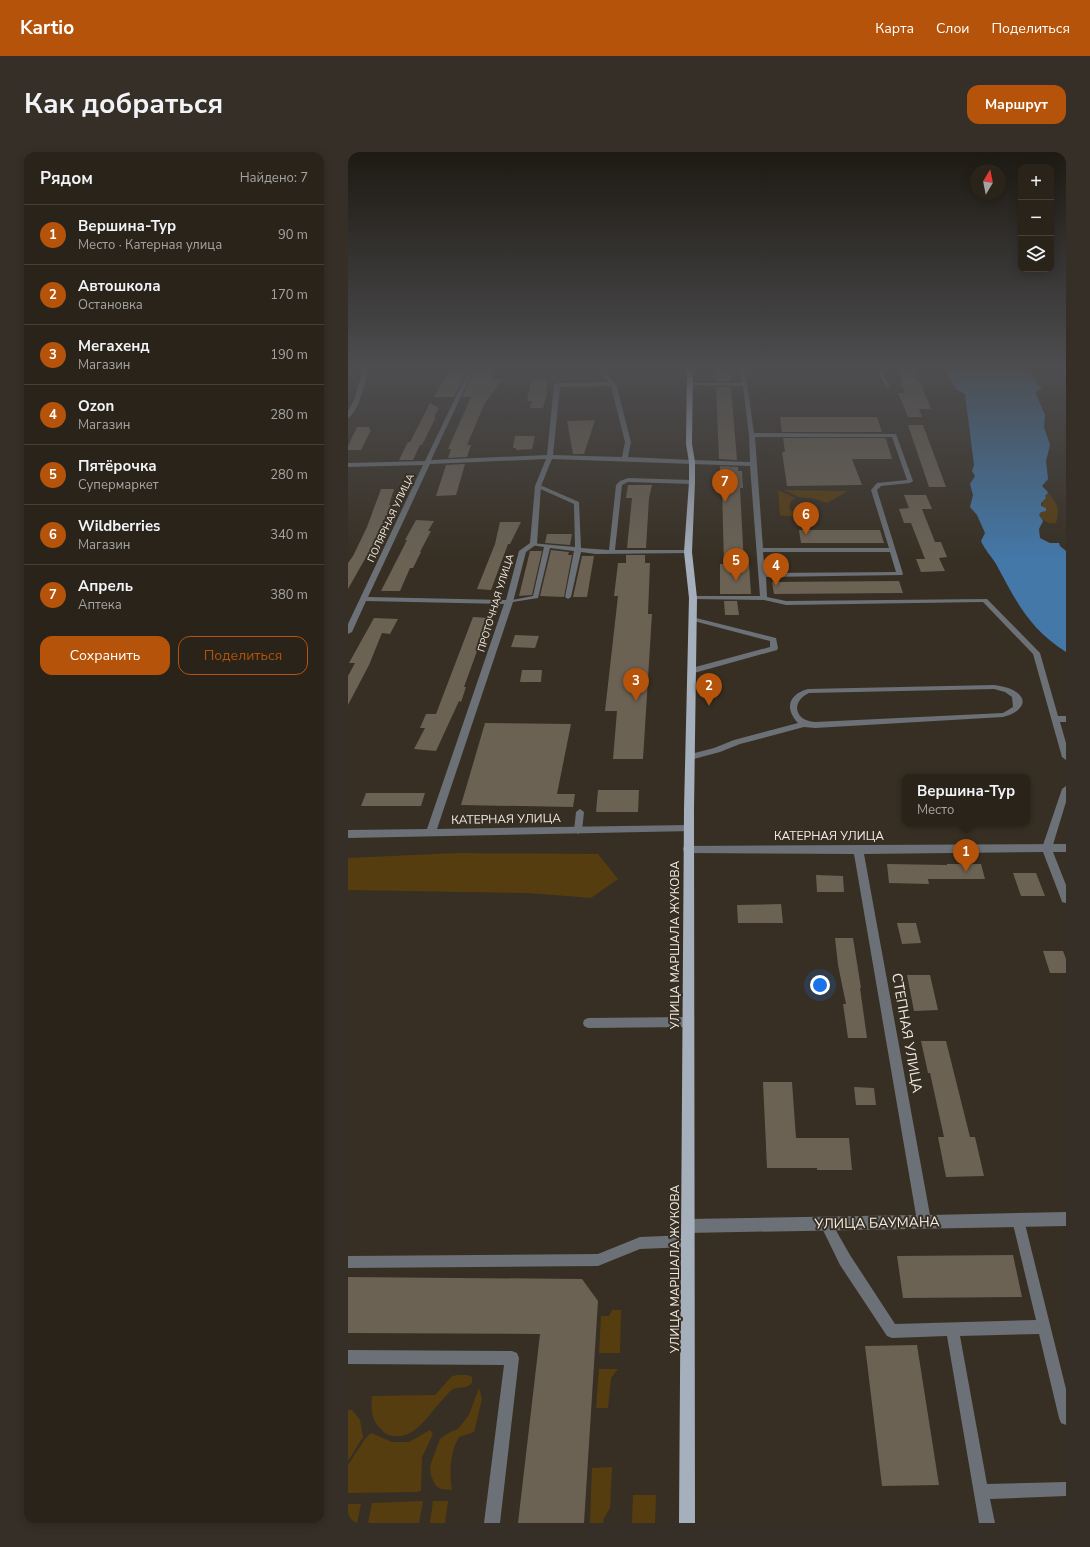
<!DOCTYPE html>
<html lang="ru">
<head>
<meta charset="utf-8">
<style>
	body { margin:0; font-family:"Nunito Sans",sans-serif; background:#352f27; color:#f1f3f6 }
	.controls { position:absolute; right:12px; top:12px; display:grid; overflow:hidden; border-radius:8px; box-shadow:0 2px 10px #0003 }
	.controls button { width:36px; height:36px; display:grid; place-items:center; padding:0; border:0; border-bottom:1px solid #454039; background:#29231a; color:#f1f3f6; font:20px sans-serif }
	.compass { position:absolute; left:622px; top:12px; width:36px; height:36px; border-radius:50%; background:#29231a; box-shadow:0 2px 10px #0003; rotate:10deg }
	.you { position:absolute; left:472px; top:833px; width:14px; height:14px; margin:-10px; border:3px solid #fff; border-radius:50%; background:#1a73e8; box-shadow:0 0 0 6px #1a73e833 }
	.badge { display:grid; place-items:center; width:26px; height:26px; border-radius:50%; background:#b45309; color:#fff; font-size:13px; font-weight:700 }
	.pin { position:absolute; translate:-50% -33px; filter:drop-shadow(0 1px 2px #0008) }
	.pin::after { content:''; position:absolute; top:21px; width:14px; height:12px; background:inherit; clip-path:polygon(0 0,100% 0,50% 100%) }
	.popup { position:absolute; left:554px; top:622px; width:128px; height:52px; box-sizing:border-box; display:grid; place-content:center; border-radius:8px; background:#29231a; filter:drop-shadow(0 1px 3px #0005); font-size:13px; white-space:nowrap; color:#a5a4a2 }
	.popup b { font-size:15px; color:#f1f3f6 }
	.popup::after { content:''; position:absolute; left:50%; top:100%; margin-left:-8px; border:8px solid transparent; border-top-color:#29231a }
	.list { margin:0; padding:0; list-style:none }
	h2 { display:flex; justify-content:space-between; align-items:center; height:52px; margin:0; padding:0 16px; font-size:17px }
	h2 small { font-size:13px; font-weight:400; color:#a5a4a2 }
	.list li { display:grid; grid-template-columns:26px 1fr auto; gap:12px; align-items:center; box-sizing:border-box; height:60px; padding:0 16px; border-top:1px solid #454039 }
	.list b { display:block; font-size:15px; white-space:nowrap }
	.list p { margin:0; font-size:13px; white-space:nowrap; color:#a5a4a2 }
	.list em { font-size:13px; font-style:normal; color:#a5a4a2 }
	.actions { display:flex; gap:8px; padding:12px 16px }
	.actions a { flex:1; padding:9px 0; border:1px solid #b45309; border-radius:12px; text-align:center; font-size:14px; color:#b45309 }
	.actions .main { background:#b45309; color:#fff }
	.icon { flex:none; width:22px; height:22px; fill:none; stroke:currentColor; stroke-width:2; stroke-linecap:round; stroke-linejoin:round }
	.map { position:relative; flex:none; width:718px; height:1371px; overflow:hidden; border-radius:12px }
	header { display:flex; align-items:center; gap:24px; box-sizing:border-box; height:56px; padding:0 20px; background:#b45309; color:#fff }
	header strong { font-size:19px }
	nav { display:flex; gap:22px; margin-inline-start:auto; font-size:14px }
	.intro { display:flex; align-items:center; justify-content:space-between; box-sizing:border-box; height:96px; padding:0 24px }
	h1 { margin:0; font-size:28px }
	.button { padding:10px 18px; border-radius:12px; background:#b45309; color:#fff; font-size:14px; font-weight:700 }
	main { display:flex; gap:24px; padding:0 24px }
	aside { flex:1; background:#29231a; border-radius:12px; box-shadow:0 2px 10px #0003 }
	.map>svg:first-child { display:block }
</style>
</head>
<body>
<header>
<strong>Kartio</strong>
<nav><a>Карта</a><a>Слои</a><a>Поделиться</a></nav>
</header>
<div class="intro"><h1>Как добраться</h1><a class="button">Маршрут</a></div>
<main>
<aside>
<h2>Рядом<small>Найдено: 7</small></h2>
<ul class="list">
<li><span class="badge">1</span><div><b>Вершина-Тур</b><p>Место · Катерная улица</p></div><em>90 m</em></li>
<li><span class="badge">2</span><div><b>Автошкола</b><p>Остановка</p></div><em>170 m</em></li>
<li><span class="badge">3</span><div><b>Мегахенд</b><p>Магазин</p></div><em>190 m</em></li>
<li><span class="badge">4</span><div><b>Ozon</b><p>Магазин</p></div><em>280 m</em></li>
<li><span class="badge">5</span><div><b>Пятёрочка</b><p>Супермаркет</p></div><em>280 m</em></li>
<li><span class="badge">6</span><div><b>Wildberries</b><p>Магазин</p></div><em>340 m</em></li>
<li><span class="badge">7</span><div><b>Апрель</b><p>Аптека</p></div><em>380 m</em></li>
</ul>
<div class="actions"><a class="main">Сохранить</a><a>Поделиться</a></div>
</aside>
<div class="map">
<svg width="718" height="1371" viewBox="0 0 718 1371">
	<rect width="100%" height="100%" fill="#372f23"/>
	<path fill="#563d10" d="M430 338 447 346 443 349 441 355 443 359 448 361V364H436L432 363Z
		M436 338 500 339 479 351 467 347 451 345Z
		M700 341C710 351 712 358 708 371 700 372 695 369 691 363 695 355 692 349 700 341Z
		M109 701 250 702 270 727 243 746 181 741 0 738V706Z
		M264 1158H273L272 1201H251L253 1164H261Z
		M251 1217H270L263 1226 260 1256H248Z
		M111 1223H119L124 1225V1231C116 1238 112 1234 105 1237 102 1239 98 1244 96 1246 83 1259 68 1287 47 1284 42 1284 37 1282 34 1278 23 1268 23 1258 24 1244L87 1243 104 1224Z
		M131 1236 134 1247 126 1280 111 1285C102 1300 101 1322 104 1338L93 1337 88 1334 83 1324 82 1314 92 1287 102 1280 110 1277 121 1263Z
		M0 1258H4L12 1268 15 1285 0 1309Z
		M82 1278 85 1282 74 1305 73 1339 69 1340 0 1341V1313L17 1287 23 1281 44 1290H61Z
		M264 1315 262 1356 256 1366 255 1371H242L244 1316Z
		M285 1343H308L307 1371H284Z
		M75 1349 71 1371H20L24 1351Z
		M85 1349H100L97 1371H82Z
		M0 1352H13L9 1371H0Z"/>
	<path fill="#4378a9" d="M598 217H675L688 227 687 230 694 236 689 239 688 242 697 263 696 275 702 293 698 309 700 327 694 334 699 339 700 341 697 344 698 346 693 351V354L698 356V359L693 360 691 363 695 369 691 377 692 386 702 391H711L712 394 718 399V500C681 477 668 449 648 412 643 404 637 398 633 389L637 381 629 363 622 355 625 343 622 332 627 324 624 319 626 313 617 242 608 237Z"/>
	<path fill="#6b6254" d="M367 217H382L383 229 368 230Z
		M550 217H564L570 230H572L583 257H571L574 265H560L550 241H557L553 231H555Z
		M126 219H146L143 227H154L136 253 119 293H123L119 305 100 306 103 297H100L123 245H114Z
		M100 220H118L106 245H86Z
		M199 228V241L195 256H182L184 249H179L183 229Z
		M368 235H383L389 308 371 307Z
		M82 251 91 256 86 265H88L74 293H72L65 308H51L60 290H62Z
		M432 265H529L534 280H434Z
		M247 268 236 302H225L219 269Z
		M560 273H575L598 335H581Z
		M9 275H22L21 278H23L13 298H0V294Z
		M167 284H187L184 297 168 298V296H165Z
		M435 286H536L538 287 544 307H504L514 333 439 334 434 300H437Z
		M117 312 108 343 88 344 98 313Z
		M372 314 390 315V319H394L395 336H392L396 412H401L403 442H372V412H376L374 336H370V319H372Z
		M280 333H304L301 346 298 396H279L284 346H278Z
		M33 337H46L41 353H43L30 384 0 437V411L5 404 19 375Z
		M556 343H578L584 357H574L587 390H593L599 405 591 406 597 419 573 420 568 407H577L563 371H556L551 357 561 356Z
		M68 368 86 369 80 379H83L72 400H73L65 416H62L52 439H33L59 388H57Z
		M152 370H173L162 392H160L143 438 129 437 147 392Z
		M451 378H532L536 391H453Z
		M199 382H224L222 393 197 391Z
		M203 398 221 400 220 403H224L216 445 192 444Z
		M182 399H194L184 443 171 444Z
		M278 403H297V411H302L300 462H304L295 607H265L269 559H257L270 444H266L270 411H278Z
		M234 404H246L239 445H225Z
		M551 429 555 441 426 442 424 430Z
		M376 449H389L391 463H377Z
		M125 465 141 466 116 535H118L113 550 111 549 88 599 66 597 77 576H72L78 562H88Z
		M26 466 50 467 42 482 34 481 21 513 0 553V524L7 511H1Z
		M167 483 191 484 187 496 163 495Z
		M174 518H194L193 530H172Z
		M137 571 223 572 209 642H227L225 655 113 653Z
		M250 638H291L290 660H248Z
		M18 641H77L73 654H13Z
		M539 712 599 713V712H633L637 727H580L581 732 541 731Z
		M665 721H688L697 744H673Z
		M468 723 495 724 496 740H469Z
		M433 752 435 771H390L389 753Z
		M549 771H568L573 791 554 792Z
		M487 786H505L513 836H512L519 886H500L495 852H498L490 813Z
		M695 799H715L718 807V821H702Z
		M559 823H582L590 858 566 859Z
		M573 889H598L622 985H627L636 1024 598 1025 590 985H596L582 921H580Z
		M415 930H444L448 986H501L504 1018H469V1016H419Z
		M506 935 526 936 528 953H508Z
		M665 1103 674 1145 555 1146 549 1104Z
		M0 1125 234 1127 250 1149 236 1371H170L192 1182 0 1181Z
		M569 1193 591 1333 534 1334 517 1194Z"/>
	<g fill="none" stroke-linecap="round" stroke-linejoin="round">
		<path fill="#6b7176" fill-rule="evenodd" d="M393 217H397L406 281 548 282 565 329 562 331 533 334 529 338 555 422 554 423 418 425 419 445 438 449 639 447 692 501 710 564H718V570H712L718 591V608L714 605 685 502 635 450 438 453 416 448 343 447V445L345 444H412L402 314 344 312 341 310 344 308 402 310 401 283 395 234 342 233 340 232 342 231H394ZM407 285H544L559 328 529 331 523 338 541 396H415ZM415 400H542L548 420 417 421Z
			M529 217H533L542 235H538Z
			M280 326 344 328 347 330 344 332 280 330 274 333 267 398H340L343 400 342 401 248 402 233 400 223 445 220 447 217 445 226 399 202 396 190 446 159 451V449L185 444 196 395 183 393V391L227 395 226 352 188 335V333H192L231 350 233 396 261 398 268 333 272 329Z
			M344 465 428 486 430 496 429 498 346 521H340V517L422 495V489L342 468V466Z
			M646 533C652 534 659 535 665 538 685 549 670 562 655 565L467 576 456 575 392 592 372 600 342 608 338 605 339 603 366 596 386 588 450 571C436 556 441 542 460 537ZM646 537 657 540 664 545 665 555 655 561 467 570C447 569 442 550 461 541Z
			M718 634V650L704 696 699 699 696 698 694 696 714 637Z
			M232 657 236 660 234 679 230 682 226 679 228 660Z
			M340 865 344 867 345 870 344 873 340 875 240 876 236 874 235 871 236 868 240 866Z
			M670 1062 674 1064 676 1068 718 1237V1273L713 1271 711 1266 691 1182 612 1184 639 1332 718 1330V1344L642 1347 647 1371H631L599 1184 544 1186 539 1184 492 1113 472 1072 474 1068 478 1066 482 1068 502 1103 547 1172 688 1168 664 1068 666 1064Z
			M340 1083 344 1085 346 1089 344 1093 340 1095 292 1097 250 1114 0 1116V1104L250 1102 292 1085Z
			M0 1198 164 1199 169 1201 171 1206 152 1371H136L156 1213 0 1212Z"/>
		<path fill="#6b7176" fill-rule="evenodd" d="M15 217H21C17 229 11 260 0 266V259L6 248Z
			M121 217H126L83 308 199 303 206 233 209 231 261 230 248 217H254L268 232 283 290 280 305 344 308 347 310 344 312 204 307 193 334 189 392 178 400 165 450 89 677 341 673 346 677 345 679 0 686V678L79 677 156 452 18 449 4 480 0 482V472L75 313 0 315V311L77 309ZM263 234 277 290 274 305 205 303 212 235ZM198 307 187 334 182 391 171 399 158 448 20 445 82 312Z
			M718 692V700H705L718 733V751L714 750 713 747 695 700 516 702 582 1063 718 1060V1074L340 1081 335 1079 333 1074 335 1069 340 1067 568 1063 506 702 340 701 336 700 335 697 336 694Z"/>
		<path fill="#a5b0bc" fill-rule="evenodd" d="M339 217H345L344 292 347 310V330L344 400 349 446 346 657 347 1371H331L336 657 341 446 336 400 341 330V310L338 292Z"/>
	</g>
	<linearGradient id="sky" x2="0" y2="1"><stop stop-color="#1e1a13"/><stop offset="0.53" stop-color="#4d4d50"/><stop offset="1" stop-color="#4d4d50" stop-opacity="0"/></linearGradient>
	<rect width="718" height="409" fill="url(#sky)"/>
	<g text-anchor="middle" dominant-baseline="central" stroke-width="4" stroke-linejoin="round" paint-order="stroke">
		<g font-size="10" fill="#f2ede5" stroke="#372f23">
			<text transform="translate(43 366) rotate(-65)">ПОЛЯРНАЯ УЛИЦА</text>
			<text transform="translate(148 451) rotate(-73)">ПРОТОЧНАЯ УЛИЦА</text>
		</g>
		<g font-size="12" fill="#f2ede5" stroke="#372f23">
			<text transform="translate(158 667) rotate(-1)">КАТЕРНАЯ УЛИЦА</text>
			<text x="481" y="684">КАТЕРНАЯ УЛИЦА</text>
			<text transform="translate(327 793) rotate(-90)">УЛИЦА МАРШАЛА ЖУКОВА</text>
			<text transform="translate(327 1117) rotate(-90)">УЛИЦА МАРШАЛА ЖУКОВА</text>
		</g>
		<g font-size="14" fill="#f2ede5" stroke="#372f23">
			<text transform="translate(559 881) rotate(80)">СТЕПНАЯ УЛИЦА</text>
			<text transform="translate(529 1071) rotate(-1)">УЛИЦА БАУМАНА</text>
		</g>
	</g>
</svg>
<div class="controls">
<button>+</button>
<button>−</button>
<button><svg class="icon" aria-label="layers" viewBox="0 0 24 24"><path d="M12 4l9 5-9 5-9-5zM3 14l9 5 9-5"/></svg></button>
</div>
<svg class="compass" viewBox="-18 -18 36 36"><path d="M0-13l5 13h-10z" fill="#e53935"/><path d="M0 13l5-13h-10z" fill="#a5a4a2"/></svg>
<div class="you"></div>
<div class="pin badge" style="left:618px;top:720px">1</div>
<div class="popup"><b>Вершина-Тур</b>Место</div>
<div class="pin badge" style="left:361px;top:554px">2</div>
<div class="pin badge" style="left:288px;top:549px">3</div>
<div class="pin badge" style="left:428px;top:434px">4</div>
<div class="pin badge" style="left:388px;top:429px">5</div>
<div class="pin badge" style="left:458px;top:383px">6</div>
<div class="pin badge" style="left:377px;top:350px">7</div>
</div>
</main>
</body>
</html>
